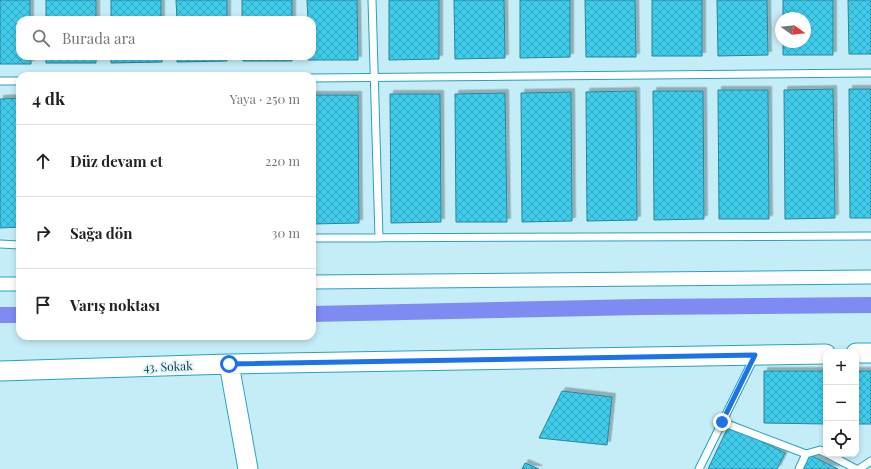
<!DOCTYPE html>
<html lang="tr">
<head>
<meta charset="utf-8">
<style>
	body { margin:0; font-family:"Playfair Display",serif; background:#f6f6f6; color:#222 }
	.controls { position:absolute; right:12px; bottom:12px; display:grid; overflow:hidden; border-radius:8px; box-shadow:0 2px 6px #0003 }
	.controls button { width:36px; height:36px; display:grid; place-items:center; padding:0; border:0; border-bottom:1px solid #e0e0e0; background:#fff; color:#222; font:20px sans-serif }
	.compass { position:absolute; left:775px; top:12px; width:36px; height:36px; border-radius:50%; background:#fff; box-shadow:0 2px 6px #0003; rotate:104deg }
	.stop { position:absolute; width:12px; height:12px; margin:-9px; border:3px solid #1a73e8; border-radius:50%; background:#fff }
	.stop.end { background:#1a73e8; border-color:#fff; box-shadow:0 1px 4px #0008 }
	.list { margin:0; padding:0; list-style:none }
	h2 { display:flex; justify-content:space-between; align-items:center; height:52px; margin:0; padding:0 16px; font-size:17px }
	h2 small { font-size:13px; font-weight:400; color:#767676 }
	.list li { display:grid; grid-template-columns:26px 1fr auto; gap:12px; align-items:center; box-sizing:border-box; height:72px; padding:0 16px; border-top:1px solid #e0e0e0 }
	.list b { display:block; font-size:15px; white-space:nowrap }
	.list em { font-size:13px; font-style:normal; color:#767676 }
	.icon { flex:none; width:22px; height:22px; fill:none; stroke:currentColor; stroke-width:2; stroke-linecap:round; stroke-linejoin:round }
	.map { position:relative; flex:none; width:871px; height:469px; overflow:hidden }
	.search { position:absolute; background:#fff; box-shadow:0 2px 6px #0003; left:16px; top:16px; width:300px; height:44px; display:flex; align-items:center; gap:10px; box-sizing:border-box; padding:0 14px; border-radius:12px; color:#767676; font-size:15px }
	.panel { position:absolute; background:#fff; box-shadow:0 2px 6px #0003; left:16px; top:72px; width:300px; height:268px; border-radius:12px }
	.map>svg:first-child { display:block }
</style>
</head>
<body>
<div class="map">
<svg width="871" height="469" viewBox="0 0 871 469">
	<defs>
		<pattern id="building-cross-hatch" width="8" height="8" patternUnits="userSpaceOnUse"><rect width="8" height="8" fill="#41cceb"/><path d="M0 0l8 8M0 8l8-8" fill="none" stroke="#35a7c1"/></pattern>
		<filter id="shadow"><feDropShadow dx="3.5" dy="-3.5" stdDeviation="0" flood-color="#0004"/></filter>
	</defs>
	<rect width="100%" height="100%" fill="#c5edf7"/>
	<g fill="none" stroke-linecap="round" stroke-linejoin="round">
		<path stroke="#7e8bf3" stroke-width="16" d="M312 314 641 307 871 305
			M0 315H20"/>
	</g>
	<path fill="url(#building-cross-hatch)" stroke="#2c8498" filter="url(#shadow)" d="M0 0H30V20H20V56H31V64H0Z
		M46 0H96V20H46Z
		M111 0H161V20H111Z
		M176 0H227V20H177Z
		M242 0H292V20H242Z
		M307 0H357L358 60H308V56H312V20H308Z
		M389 0H439V59L389 60Z
		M454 0H504L505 58 455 59Z
		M520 0H570V57L520 58Z
		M585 0H635L636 57H586Z
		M652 0H702V56H652Z
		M717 0H767L768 55 718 56Z
		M783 0H833V55H783V42H805V18H783Z
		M848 0H871V54H849Z
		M46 56H96V63H46Z
		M111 56H162V62L111 63Z
		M177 56H227V61L177 62Z
		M242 56H292V61H243Z
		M833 89 835 218 785 219 784 90Z
		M849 89H871V218H850Z
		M718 90H768L769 219H719Z
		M636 91 637 220 587 221 586 92Z
		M653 91H703L704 219 654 220Z
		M571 92 572 221 522 222 521 93Z
		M505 93 507 222H456L455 94Z
		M390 94H440L441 222 391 223Z
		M312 95H358L359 223 312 224Z
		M20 98V227L0 228V99Z
		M764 371H826V424L764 423Z
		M856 371H871V424H856Z
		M562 391 612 397 607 445 539 438Z
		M729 425 785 453 777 469H708Z
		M810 455 838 469H803Z
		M525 463 539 469H522Z"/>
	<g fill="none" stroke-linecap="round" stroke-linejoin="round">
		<g stroke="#28a2bc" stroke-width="9">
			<path id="lane" d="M372 0 379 238
				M312 78 871 73
				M0 81H20
				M312 238 871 236
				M0 244 20 245
				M722 422 806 454
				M828 454 856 469
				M699 469 755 356
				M799 469 806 454 820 450 826 453
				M859 469 871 461"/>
		</g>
		<g stroke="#28a2bc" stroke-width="15">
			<path id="street" d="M312 282 871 277
				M0 284H20"/>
		</g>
		<g stroke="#28a2bc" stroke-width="21">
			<path id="secondary" d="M856 353H871
				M229 364 248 469
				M0 371 229 364 826 354"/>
		</g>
		<use href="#lane" stroke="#fff" stroke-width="7"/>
		<use href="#street" stroke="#fff" stroke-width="13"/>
		<use href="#secondary" stroke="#fff" stroke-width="19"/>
	</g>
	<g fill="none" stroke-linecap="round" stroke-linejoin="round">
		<path stroke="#1a73e8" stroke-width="5" d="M229 364 755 355 722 422"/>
	</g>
	<g text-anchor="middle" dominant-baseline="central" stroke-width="4" stroke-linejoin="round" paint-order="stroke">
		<g font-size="12" fill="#13434e" stroke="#e3f6fb">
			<text transform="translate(168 366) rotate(-2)">43. Sokak</text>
		</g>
	</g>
</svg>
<div class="controls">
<button>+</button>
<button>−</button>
<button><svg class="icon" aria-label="locate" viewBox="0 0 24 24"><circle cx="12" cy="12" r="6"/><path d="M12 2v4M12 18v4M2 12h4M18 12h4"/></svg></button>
</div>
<svg class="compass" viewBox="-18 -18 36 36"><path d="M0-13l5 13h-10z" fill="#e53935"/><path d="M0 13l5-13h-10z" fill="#767676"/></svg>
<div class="stop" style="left:229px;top:364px"></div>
<div class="stop end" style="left:722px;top:422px"></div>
<div class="search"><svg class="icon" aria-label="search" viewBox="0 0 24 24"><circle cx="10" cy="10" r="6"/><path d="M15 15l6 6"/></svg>Burada ara</div>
<section class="panel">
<h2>4 dk<small>Yaya · 250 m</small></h2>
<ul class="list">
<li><svg class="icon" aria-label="ahead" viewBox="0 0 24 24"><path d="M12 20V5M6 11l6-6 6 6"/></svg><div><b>Düz devam et</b></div><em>220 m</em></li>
<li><svg class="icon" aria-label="right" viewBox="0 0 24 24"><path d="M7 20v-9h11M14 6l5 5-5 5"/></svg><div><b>Sağa dön</b></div><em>30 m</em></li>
<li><svg class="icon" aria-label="arrive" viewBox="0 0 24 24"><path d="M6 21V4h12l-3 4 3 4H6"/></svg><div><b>Varış noktası</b></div></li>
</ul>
</section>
</div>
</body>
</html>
